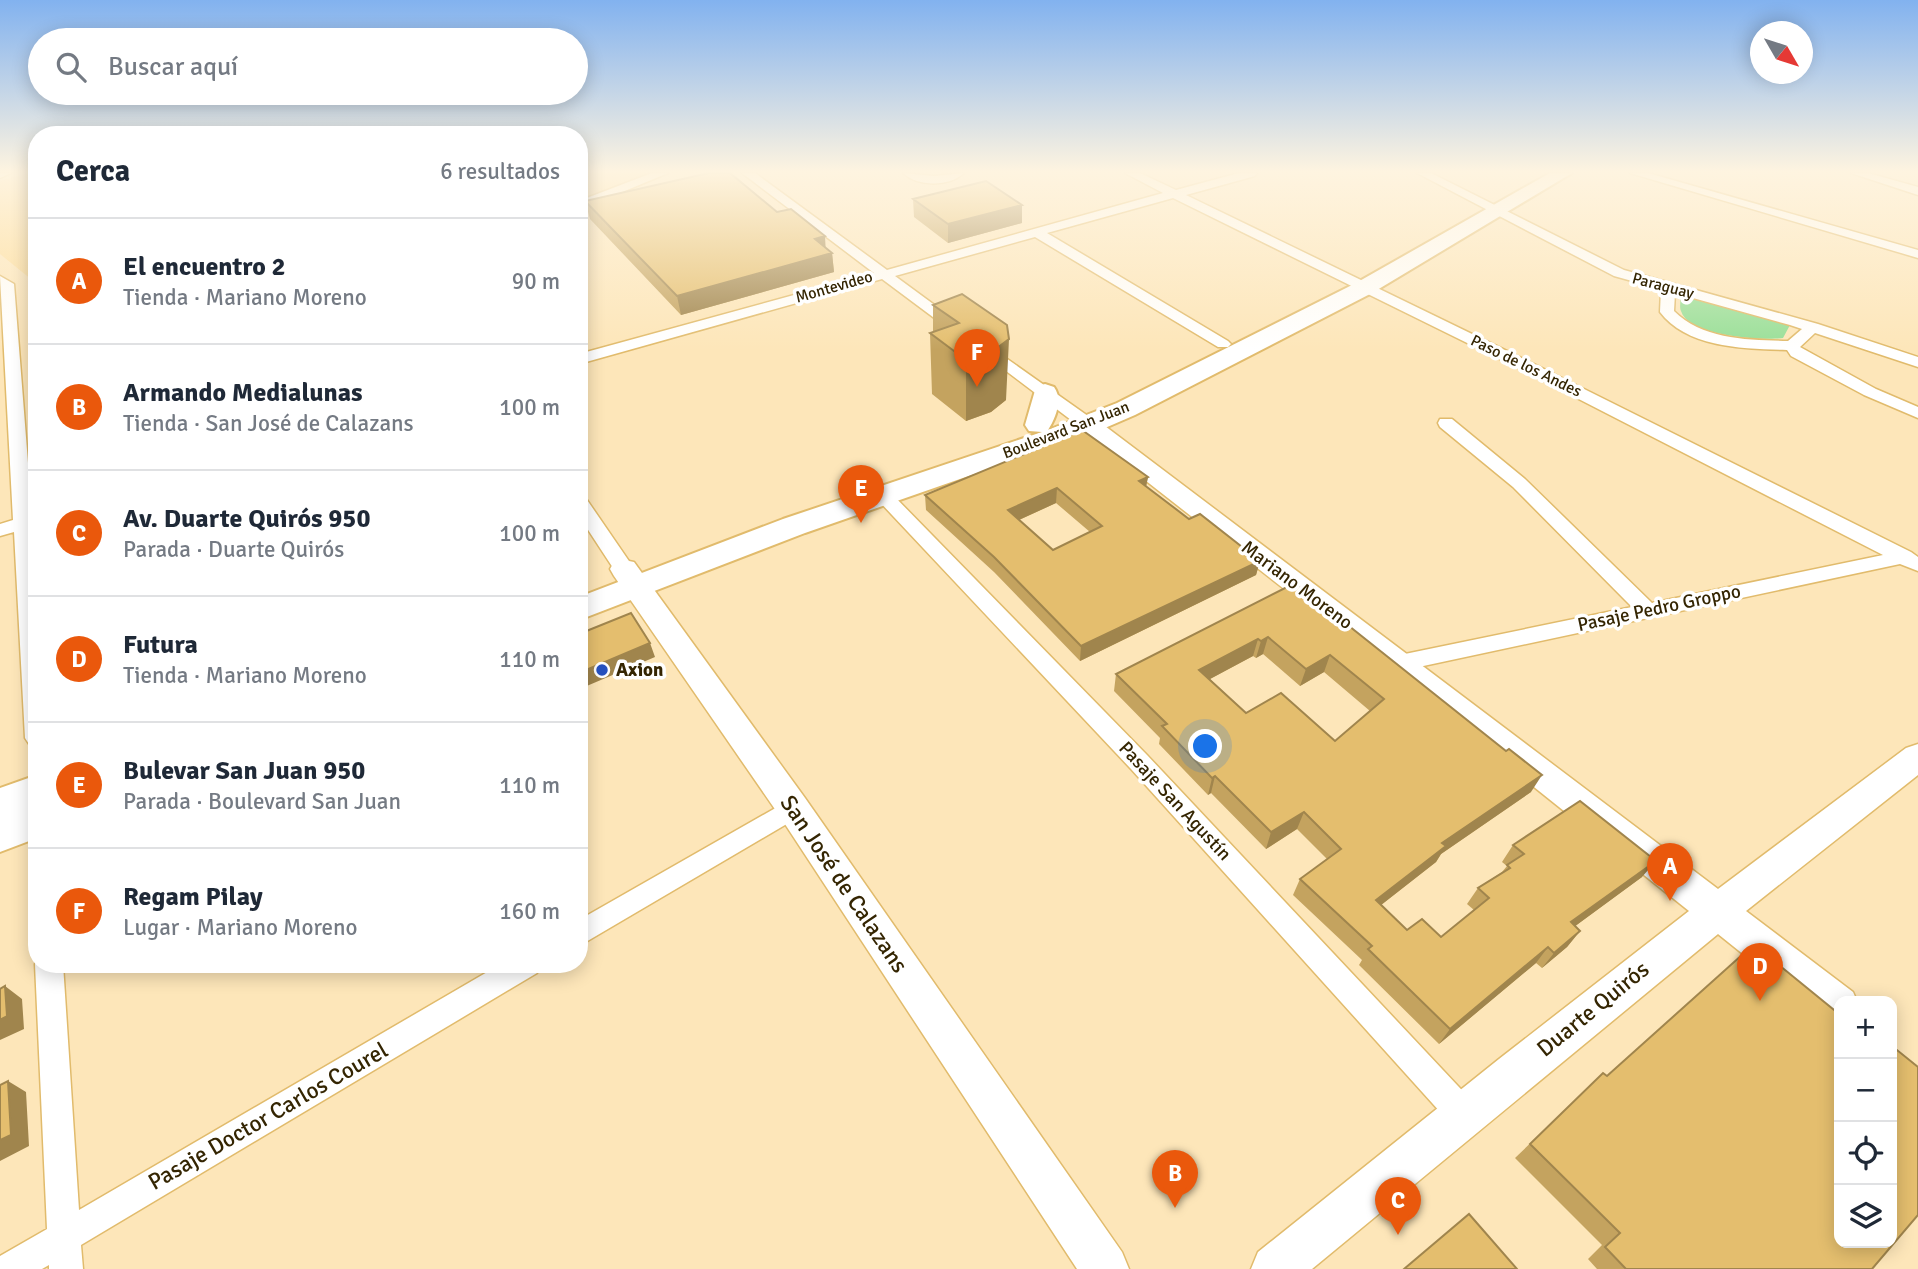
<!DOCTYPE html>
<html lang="es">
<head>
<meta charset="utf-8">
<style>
	body { margin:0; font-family:Signika,sans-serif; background:#f2f2f3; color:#1f2937 }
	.controls { position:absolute; right:21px; bottom:21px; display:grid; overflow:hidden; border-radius:14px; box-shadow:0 4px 18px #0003 }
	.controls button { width:63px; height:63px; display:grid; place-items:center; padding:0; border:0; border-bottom:2px solid #e0e1e3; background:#fff; color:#1f2937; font:35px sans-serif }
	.compass { position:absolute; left:1750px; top:21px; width:63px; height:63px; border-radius:50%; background:#fff; box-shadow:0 4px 18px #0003; rotate:129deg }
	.you { position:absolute; left:1206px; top:747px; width:24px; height:24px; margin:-18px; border:5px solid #fff; border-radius:50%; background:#1a73e8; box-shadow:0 0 0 10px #1a73e833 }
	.badge { display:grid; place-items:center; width:46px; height:46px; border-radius:50%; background:#ea580c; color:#fff; font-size:23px; font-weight:700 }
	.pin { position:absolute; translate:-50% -58px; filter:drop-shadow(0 2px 4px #0008) }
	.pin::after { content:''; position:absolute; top:37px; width:24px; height:21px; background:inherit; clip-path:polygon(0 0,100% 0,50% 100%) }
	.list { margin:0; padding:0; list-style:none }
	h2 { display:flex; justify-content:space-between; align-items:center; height:91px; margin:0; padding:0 28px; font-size:30px }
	h2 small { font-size:23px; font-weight:400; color:#747a83 }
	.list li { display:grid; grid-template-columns:46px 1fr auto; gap:21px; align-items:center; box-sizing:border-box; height:126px; padding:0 28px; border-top:2px solid #e0e1e3 }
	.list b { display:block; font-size:26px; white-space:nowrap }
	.list p { margin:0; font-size:23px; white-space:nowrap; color:#747a83 }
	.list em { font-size:23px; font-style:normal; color:#747a83 }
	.icon { flex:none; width:38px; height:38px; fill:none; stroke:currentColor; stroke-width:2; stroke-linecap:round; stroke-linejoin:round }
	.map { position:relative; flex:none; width:1918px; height:1269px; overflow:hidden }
	.search { position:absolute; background:#fff; box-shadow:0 4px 18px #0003; left:28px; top:28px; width:560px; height:77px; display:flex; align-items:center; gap:18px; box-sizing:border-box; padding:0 24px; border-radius:38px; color:#747a83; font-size:26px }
	.panel { position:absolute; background:#fff; box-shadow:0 4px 18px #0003; left:28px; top:126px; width:560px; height:847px; border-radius:28px }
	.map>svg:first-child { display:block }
</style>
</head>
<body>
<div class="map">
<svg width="1918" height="1269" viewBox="0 0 1918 1269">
	<rect width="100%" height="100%" fill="#fde6b9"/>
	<path fill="#fddc97" d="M28 173H37V284L0 254V181Z
		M579 173H652L579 201Z"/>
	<path fill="#98df98" d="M1681 295 1790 325 1783 338C1762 341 1688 336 1681 311 1679 307 1681 299 1681 295Z"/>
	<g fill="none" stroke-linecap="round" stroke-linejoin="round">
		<g stroke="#e1bb6c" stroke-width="3">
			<path id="street" d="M0 173H11L0 178Z
				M652 173H668L579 210V201Z
				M742 173H755L887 270 1163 193 1125 173H1140L1176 190 1239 173H1257L1255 176 1186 195 1538 366 1911 552 1918 557V571L1900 564 1400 671 1392 669 1389 663 1392 657 1400 655 1632 607 1513 487 1440 427 1438 423 1440 419H1452L1525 479 1652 603 1883 555 1526 372 1173 198 1047 233 1228 341 1231 344 1228 347H1218L1035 237 895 276 959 323 961 326 959 329H949L882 279 579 364V354L874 273Z
				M903 173 934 176 964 173C949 187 918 187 903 173Z
				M1417 173H1431L1624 270 1818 324 1918 357V367L1815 333 1800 347 1876 389 1918 407V418L1864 395 1791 356 1787 350C1745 349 1687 348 1660 312L1661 289 1614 276ZM1675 293 1790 325 1802 329 1788 341C1750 340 1703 340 1674 311Z
				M1630 173H1648L1918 250V258Z
				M1851 173H1868L1918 187V195Z
				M0 276 14 284 32 514H37V525L32 526 37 583V747L29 744 25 738 14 532 0 536V524L13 520Z
				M986 344 1095 421 1097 425 1095 429H1083L981 352 978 349 981 346Z
				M883 489 889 491 1147 755 1473 1102 1477 1113 1473 1124 1462 1128 1451 1124 1131 769 877 499 874 495 877 491Z
				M579 495 585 497 631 564 634 569 631 574H617L579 516Z
				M793 798 802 801 805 808 802 815 579 946V920Z
				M37 961V964H63L79 1210 501 964H541L537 973 81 1245 83 1269H49V1265L42 1269H0V1256L47 1229 35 964Z"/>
		</g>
		<g stroke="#e1bb6c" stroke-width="3">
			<path id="secondary" d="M1089 418 1097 420 1718 889 1906 748 1918 744V775L1746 911 1853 992 1857 1001H1839V1025L1825 1020 1718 934 1312 1269H1251L1258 1252 1499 1059 1689 911 1389 671 1081 430 1077 425 1081 420Z
				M624 560 634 562 805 798 1122 1252 1129 1269H1077L781 818 614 576 610 569 614 562Z"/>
		</g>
		<g stroke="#e1bb6c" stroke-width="4">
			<path id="primary" d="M1550 173H1572L1372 293 1135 415 1098 431 805 533 579 620V597L783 519 1042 432 1029 431 1025 425 1036 387 1045 384 1054 387C1063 399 1056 418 1048 430L1117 403 1356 283Z
				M37 775V838L0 852V788Z"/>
		</g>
		<use href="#street" fill="#fff" fill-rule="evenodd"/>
		<use href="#secondary" fill="#fff" fill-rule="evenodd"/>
		<use href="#primary" fill="#fff" fill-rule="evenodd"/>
	</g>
	<path fill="#c4a35f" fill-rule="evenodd" d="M913 199 1022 205V223L948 243 914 217Z
		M585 201 777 212 832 253 834 272 681 315 590 219Z
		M37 266V280L30 268Z
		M962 294 1006 400 991 412 966 421 932 394 930 333 933 332V305Z
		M1148 477 1146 486 1189 519 1260 561 1256 575 1080 661 994 572 926 510 925 495ZM1056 503 1090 532 1053 550 1019 520Z
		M1295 583 1531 792 1441 854 1436 862 1381 905 1407 930 1441 937 1474 910 1467 904 1478 888 1502 872 1507 866 1502 862 1513 845 1642 877 1575 926 1580 931 1567 947 1542 968 1536 963 1439 1044 1359 965 1362 960 1293 895 1300 879 1327 859 1297 829 1266 849 1211 793 1208 795 1159 744 1160 738 1114 691 1116 674ZM1263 654 1300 686 1324 672 1370 711 1335 741 1246 713 1210 679 1253 656 1256 658Z
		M1603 1073 1839 1243 1872 1269H1597L1588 1259 1602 1245 1515 1158Z"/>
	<path fill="#a0854d" d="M1022 205V223L948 243V224Z
		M825 236 826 255 815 239Z
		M832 253 834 272 681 315 677 296Z
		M1009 339 1006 400 991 412 966 421V360Z
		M1148 477 1145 492 1139 481Z
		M1057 488 1056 503 1008 525V510Z
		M1260 561 1256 575 1080 661 1081 646Z
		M1268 637 1263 654 1256 658 1261 641Z
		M1258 639 1253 656 1195 687 1199 670Z
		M650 643 655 657 582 688 579 680V673Z
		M1330 655 1324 672 1300 686 1306 669Z
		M1542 775 1531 792 1441 854 1436 862 1367 916 1376 900 1442 843Z
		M1215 776 1211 793 1208 795 1212 778Z
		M1304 812 1297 829 1266 849 1271 832Z
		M1656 861 1642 877 1559 938 1571 922Z
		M1580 931 1567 947 1542 968 1554 953Z
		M1548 947 1536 963 1439 1044 1450 1029Z
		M5 986 22 999 24 1029 0 1040V1020Z
		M8 1081 26 1092 29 1146 0 1161V1140Z"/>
	<path fill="#e4be6e" stroke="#a0854d" stroke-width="2" fill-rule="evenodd" d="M709 173H730L777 212 791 209 825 236 815 239 832 253 677 296 585 201Z
		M986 181 1022 205 948 224 913 199Z
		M37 266V273L30 268Z
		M962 294 1007 325 1009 339 993 351 966 360 930 333 959 323 933 305Z
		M1082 430 1148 477 1139 481 1189 519 1200 514 1260 561 1081 646 994 557 925 495ZM1057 488 1102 526 1053 550 1008 510Z
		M1295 583 1506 751 1509 749 1542 775 1442 843 1446 846 1376 900 1407 930 1422 919 1441 937 1489 898 1478 888 1510 868 1507 865 1524 854 1513 845 1580 801 1656 861 1571 922 1580 931 1554 953 1548 947 1450 1029 1368 949 1372 946 1300 879 1341 849 1304 812 1271 832 1215 776 1212 778 1162 726 1167 724 1116 674ZM1268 637 1306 669 1330 655 1384 699 1335 741 1281 693 1246 713 1199 670 1258 639 1261 641Z
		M631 613 650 643 579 673V634Z
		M1743 954 1769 957 1839 1014V1243H1892V1046L1918 1067V1215L1872 1269H1626L1605 1247 1620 1233 1530 1144 1603 1073 1607 1076Z
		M5 986 7 1016 0 1020V989Z
		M8 1081 11 1135 0 1140V1085Z
		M1469 1214 1517 1269H1404Z"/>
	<linearGradient id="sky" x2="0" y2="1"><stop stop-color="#82b2ef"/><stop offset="0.49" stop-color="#fef4e0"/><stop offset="1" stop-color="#fef4e0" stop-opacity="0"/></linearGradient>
	<rect width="1918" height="350" fill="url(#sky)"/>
	<circle fill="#2651bf" stroke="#fff" stroke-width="2.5" cx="602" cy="670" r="7"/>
	<g text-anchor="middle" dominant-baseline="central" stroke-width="7" stroke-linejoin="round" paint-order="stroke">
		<g font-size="16" fill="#342502" stroke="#fff">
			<text transform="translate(1663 286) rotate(15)">Paraguay</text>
			<text transform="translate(834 287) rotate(-16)">Montevideo</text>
			<text transform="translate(1526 366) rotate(26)">Paso de los Andes</text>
			<text transform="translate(1066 430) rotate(-21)">Boulevard San Juan</text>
		</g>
		<g font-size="19" fill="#342502" stroke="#fff">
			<text transform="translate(1297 585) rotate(37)">Mariano Moreno</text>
			<text transform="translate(1659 608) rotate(-12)">Pasaje Pedro Groppo</text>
			<text transform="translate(1175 801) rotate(47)">Pasaje San Agustín</text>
		</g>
		<g font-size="19" font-weight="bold" fill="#342502" stroke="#fff" text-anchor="start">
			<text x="616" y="670">Axion</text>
		</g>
		<g font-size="23" fill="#342502" stroke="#fff">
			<text transform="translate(844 884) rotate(56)">San José de Calazans</text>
			<text transform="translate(1593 1009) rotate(-39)">Duarte Quirós</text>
			<text transform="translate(268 1116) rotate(-30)">Pasaje Doctor Carlos Courel</text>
		</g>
	</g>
</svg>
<div class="controls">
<button>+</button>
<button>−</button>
<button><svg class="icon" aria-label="locate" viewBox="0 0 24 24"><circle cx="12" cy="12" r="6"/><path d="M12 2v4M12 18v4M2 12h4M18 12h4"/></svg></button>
<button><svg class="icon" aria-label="layers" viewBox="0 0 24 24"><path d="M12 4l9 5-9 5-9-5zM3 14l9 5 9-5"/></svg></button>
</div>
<svg class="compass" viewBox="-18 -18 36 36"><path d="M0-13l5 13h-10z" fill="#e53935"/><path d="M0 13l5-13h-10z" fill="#747a83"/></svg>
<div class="you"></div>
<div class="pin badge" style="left:1670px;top:901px">A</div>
<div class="pin badge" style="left:1175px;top:1208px">B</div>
<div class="pin badge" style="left:1398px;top:1235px">C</div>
<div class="pin badge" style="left:1760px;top:1001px">D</div>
<div class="pin badge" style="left:861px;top:523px">E</div>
<div class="pin badge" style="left:977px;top:387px">F</div>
<div class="search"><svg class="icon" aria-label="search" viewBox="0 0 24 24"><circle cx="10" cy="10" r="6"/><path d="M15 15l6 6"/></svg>Buscar aquí</div>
<section class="panel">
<h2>Cerca<small>6 resultados</small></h2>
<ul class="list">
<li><span class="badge">A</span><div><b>El encuentro 2</b><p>Tienda · Mariano Moreno</p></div><em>90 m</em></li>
<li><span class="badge">B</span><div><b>Armando Medialunas</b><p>Tienda · San José de Calazans</p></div><em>100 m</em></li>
<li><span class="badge">C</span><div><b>Av. Duarte Quirós 950</b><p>Parada · Duarte Quirós</p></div><em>100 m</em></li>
<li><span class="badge">D</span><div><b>Futura</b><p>Tienda · Mariano Moreno</p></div><em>110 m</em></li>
<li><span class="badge">E</span><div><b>Bulevar San Juan 950</b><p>Parada · Boulevard San Juan</p></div><em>110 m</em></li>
<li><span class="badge">F</span><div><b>Regam Pilay</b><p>Lugar · Mariano Moreno</p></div><em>160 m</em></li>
</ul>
</section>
</div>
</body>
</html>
